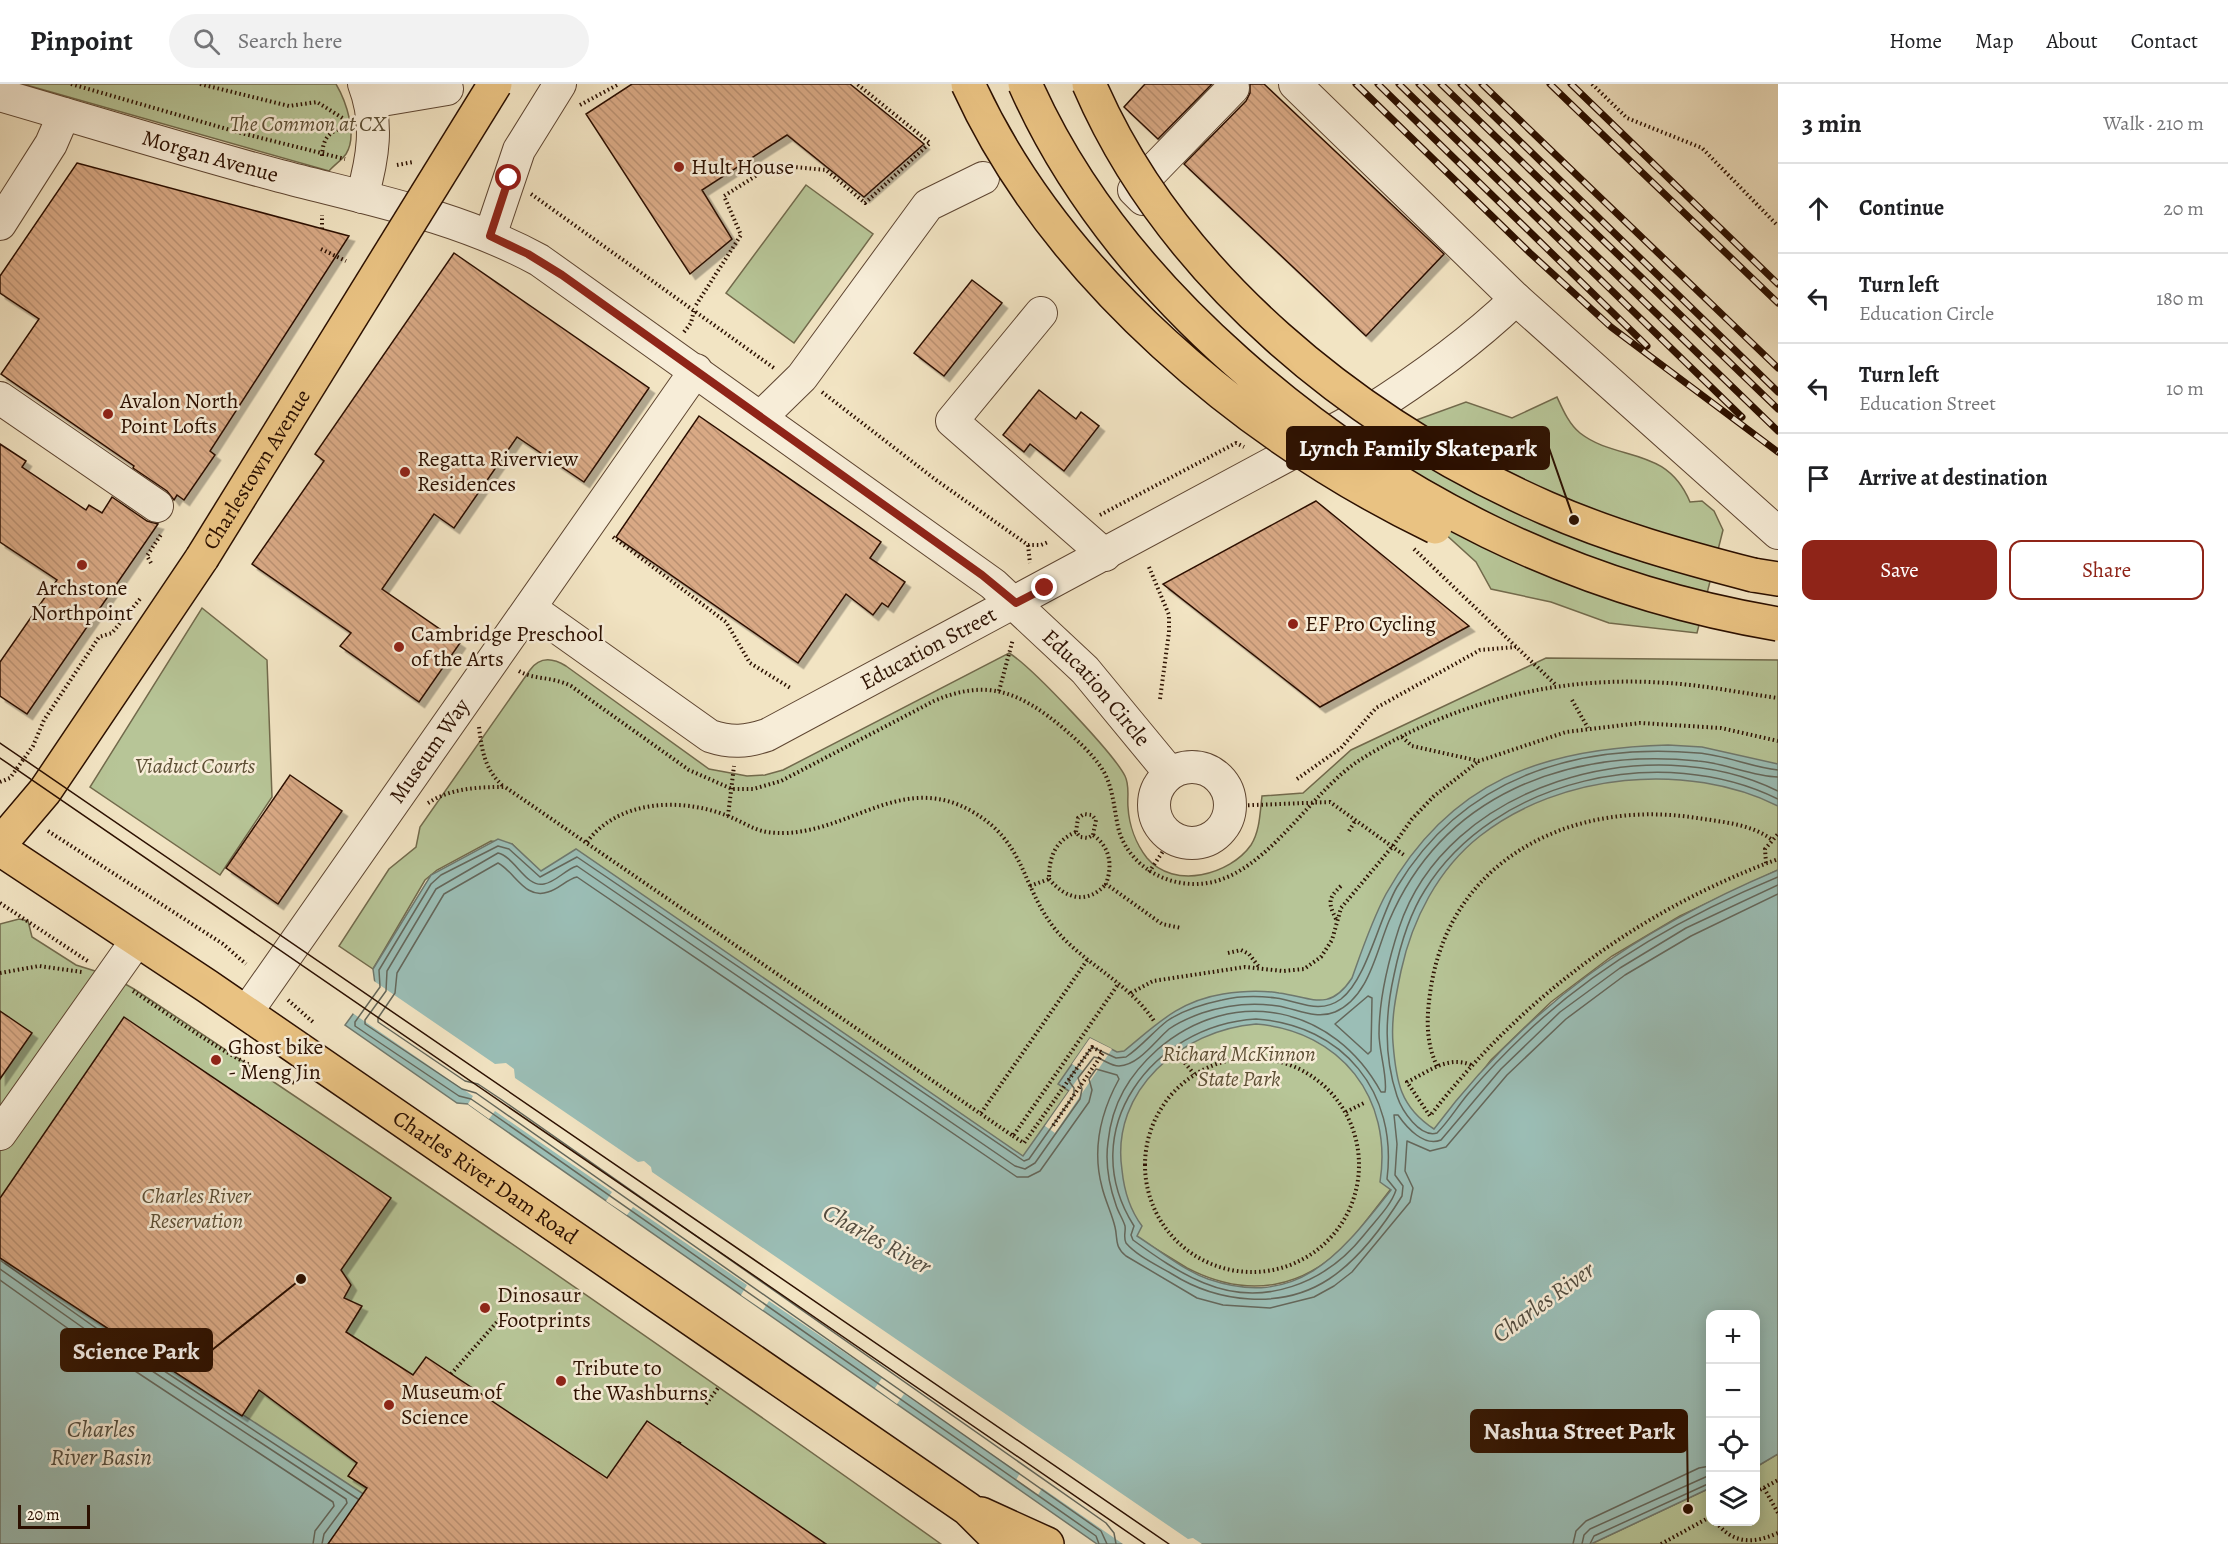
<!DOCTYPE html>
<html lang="en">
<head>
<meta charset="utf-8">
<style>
	body { margin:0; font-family:Alegreya,serif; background:#f2f2f2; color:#202124 }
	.controls { position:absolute; right:18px; bottom:18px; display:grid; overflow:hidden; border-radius:12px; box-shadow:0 3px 15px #0003 }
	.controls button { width:54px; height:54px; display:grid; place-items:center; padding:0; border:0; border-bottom:2px solid #e0e0e0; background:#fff; color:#202124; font:30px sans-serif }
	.scale { position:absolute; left:18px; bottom:15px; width:72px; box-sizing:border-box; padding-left:6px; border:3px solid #2c1000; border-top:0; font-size:16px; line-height:21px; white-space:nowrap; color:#2c1000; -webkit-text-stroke:4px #f7edd8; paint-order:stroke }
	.stop { position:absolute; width:18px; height:18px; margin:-14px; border:4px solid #8f2418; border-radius:50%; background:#fff }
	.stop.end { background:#8f2418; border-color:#fff; box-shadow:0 2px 6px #0008 }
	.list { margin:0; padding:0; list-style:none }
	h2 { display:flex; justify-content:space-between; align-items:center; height:78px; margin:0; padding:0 24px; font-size:26px }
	h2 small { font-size:20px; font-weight:400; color:#757577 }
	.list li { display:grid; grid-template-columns:39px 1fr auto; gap:18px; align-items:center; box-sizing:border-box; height:90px; padding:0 24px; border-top:2px solid #e0e0e0 }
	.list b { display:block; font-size:22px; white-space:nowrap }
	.list p { margin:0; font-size:20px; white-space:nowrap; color:#757577 }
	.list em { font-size:20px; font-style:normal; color:#757577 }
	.actions { display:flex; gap:12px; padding:18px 24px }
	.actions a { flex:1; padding:14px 0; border:2px solid #8f2418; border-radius:12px; text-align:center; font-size:21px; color:#8f2418 }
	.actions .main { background:#8f2418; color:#fff }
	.icon { flex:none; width:33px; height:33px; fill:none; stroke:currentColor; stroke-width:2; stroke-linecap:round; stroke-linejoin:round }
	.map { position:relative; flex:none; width:1778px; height:1460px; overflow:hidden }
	header { display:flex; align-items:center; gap:36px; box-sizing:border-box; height:84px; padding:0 30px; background:#fff; border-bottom:2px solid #e0e0e0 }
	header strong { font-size:28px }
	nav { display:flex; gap:33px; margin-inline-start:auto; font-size:21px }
	.search { width:420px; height:54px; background:#f2f2f2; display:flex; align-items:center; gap:15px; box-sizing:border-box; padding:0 21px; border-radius:33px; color:#757577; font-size:22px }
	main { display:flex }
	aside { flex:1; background:#fff }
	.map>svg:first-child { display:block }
</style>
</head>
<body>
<header>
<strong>Pinpoint</strong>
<div class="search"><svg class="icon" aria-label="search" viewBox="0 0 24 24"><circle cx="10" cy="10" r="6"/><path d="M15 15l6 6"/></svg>Search here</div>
<nav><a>Home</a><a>Map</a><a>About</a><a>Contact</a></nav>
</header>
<main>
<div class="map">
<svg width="1778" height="1460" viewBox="0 0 1778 1460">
	<defs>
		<pattern id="building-back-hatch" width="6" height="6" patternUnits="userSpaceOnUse" patternTransform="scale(1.5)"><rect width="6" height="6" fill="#d9a985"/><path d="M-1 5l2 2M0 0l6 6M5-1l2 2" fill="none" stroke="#ba9071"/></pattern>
		<filter id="shadow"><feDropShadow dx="5.5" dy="5.5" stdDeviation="0" flood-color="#0004"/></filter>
	</defs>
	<rect width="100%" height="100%" fill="#f2e4c3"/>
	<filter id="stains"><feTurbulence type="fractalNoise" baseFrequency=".00333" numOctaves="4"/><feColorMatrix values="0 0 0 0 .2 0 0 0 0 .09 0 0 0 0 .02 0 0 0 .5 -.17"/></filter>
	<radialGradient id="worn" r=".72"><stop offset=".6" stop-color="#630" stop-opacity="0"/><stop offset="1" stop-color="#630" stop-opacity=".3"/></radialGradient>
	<path fill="#b7c597" stroke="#726a4c" stroke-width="1.5" d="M23 0H336C346 17 358 51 346 70 342 76 334 81 329 87Z
		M806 101 873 150 794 259 726 209Z
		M1557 313C1563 326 1569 340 1580 349 1617 378 1666 361 1690 418L1702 417 1714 427 1723 446 1697 549 1609 539 1551 518 1491 505 1476 478 1355 368 1400 342 1466 318 1512 334Z
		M202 524 267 576 272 713 220 791 90 703Z
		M1009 569C1031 582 1114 670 1125 692 1130 702 1127 713 1128 723 1129 741 1136 760 1147 774 1174 806 1230 791 1251 761 1260 747 1260 728 1262 712L1303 709 1351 666 1546 574 1778 576V786L1680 832 1612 872 1551 918 1491 976 1352 1155C1305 1205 1249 1216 1187 1184L541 788 512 760 491 757 437 786 425 796 373 885 339 862 389 785 416 763 420 743 530 586C540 572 553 574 566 582L709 685 747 692 765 691 783 686Z
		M19 835 28 837 32 853 76 881 111 892 134 905C407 1085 675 1271 941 1460H334L243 1333 114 1249 0 1169V840Z
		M1778 1370V1460H1591L1710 1404V1438H1756V1383Z"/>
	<path fill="#9bbeb6" stroke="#6f786d" stroke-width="1.5" fill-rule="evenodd" d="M1668 661 1702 663 1778 680V722C1687 677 1560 689 1480 752 1438 785 1412 836 1401 887 1396 911 1391 935 1393 959 1396 997 1400 1023 1434 1045 1527 921 1636 846 1778 786V1370L1756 1383V1230H1710V1404L1591 1460H1097L489 1035 468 1020 457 1019 345 941 375 900 373 885 431 791 498 755 512 760 541 787 576 765 1023 1072 1069 1007 1058 1000 1090 954 1117 968 1124 967C1157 940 1179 917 1223 910 1241 907 1261 906 1279 909 1311 913 1329 929 1352 894 1362 866 1372 836 1386 810 1450 696 1544 664 1668 661ZM1256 940C1341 947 1393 1014 1380 1098L1391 1106C1341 1169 1299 1226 1208 1195 1183 1186 1159 1166 1137 1152L1142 1142C1130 1126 1124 1106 1122 1086 1110 1006 1182 946 1256 940Z
		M0 1169 114 1249 143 1265 368 1413 334 1460H0Z"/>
	<path fill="#f2e4c3" d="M371 895 495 980 506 979 514 985 515 994 638 1078 644 1077 651 1083 652 1088 1188 1455 1193 1454 1202 1460H1123L1042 1404 1038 1411 1016 1396 1020 1389 904 1310 897 1320 875 1304 882 1294 769 1217 763 1226 741 1211 747 1201 633 1123 627 1131 606 1117 612 1108 495 1027 489 1035 468 1020 473 1012 351 928 372 899Z
		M1090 954 1112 965 1055 1049 1045 1042 1083 987 1072 980Z"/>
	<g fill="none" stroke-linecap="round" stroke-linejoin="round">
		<path stroke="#64675b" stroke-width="1.5" d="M1778 707C1649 643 1446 700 1399 844 1388 878 1379 914 1379 950 1379 967 1388 995 1385 1008H1381C1334 922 1234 900 1158 965 1129 991 1112 1019 1108 1058 1105 1080 1109 1101 1116 1121 1118 1128 1123 1135 1125 1142 1126 1148 1123 1152 1126 1159 1137 1172 1157 1181 1172 1190 1218 1219 1282 1226 1329 1195 1358 1176 1384 1141 1402 1112L1403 1102 1395 1091 1397 1060 1394 1031H1398C1407 1044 1424 1063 1441 1056L1501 985 1560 928 1620 884 1686 844 1778 801
			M1778 715C1663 658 1494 694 1425 806 1409 831 1400 862 1394 891 1385 931 1384 973 1397 1012 1402 1027 1420 1054 1437 1049 1449 1037 1457 1023 1468 1010 1486 989 1505 969 1524 951 1597 881 1686 831 1778 793
			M1368 912 1372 914 1371 967 1368 970 1335 940Z
			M1256 935C1343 941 1398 1008 1387 1095L1396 1106C1391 1122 1374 1138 1364 1151 1326 1199 1264 1224 1204 1199 1179 1189 1155 1172 1133 1156L1131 1151 1134 1142C1073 1046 1153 941 1256 935Z
			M0 1176 110 1254 140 1271 358 1415
			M0 1185 106 1260 137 1277 346 1415 347 1419 324 1450 322 1460
			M0 1196 101 1268 132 1285 333 1418 334 1422 315 1447 313 1460
			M1099 1460 1096 1452 493 1030 471 1015 459 1012 355 942V938L380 903 379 886 431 800 441 791 498 762 509 765 540 793 577 773 1024 1077 1029 1075 1074 1011V1004L1068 996 1092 963 1116 974 1126 973C1141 963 1153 948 1167 937 1183 926 1203 920 1222 916 1239 912 1259 912 1276 914 1299 917 1319 931 1341 915 1367 895 1379 834 1397 803 1463 693 1576 659 1698 669 1725 671 1751 683 1778 686
			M1107 1460 1101 1447 476 1009 462 1005 365 940V936L386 907 387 887 436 805 498 769C515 773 526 804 544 800 556 798 566 785 577 782L1015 1082 1025 1085 1035 1079 1080 1015 1082 1005 1078 994 1094 973C1102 974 1110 982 1119 982 1139 981 1155 957 1169 945 1179 938 1191 933 1202 929 1226 921 1253 918 1278 922 1297 925 1316 936 1335 928 1369 913 1376 868 1389 837 1443 710 1567 664 1698 677 1725 679 1751 692 1778 693
			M1116 1460 1114 1449 1106 1439 502 1016 478 1000 465 997 378 938V934L395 909 397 889 444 810 498 779C515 788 525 816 548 808 559 805 567 795 577 793L1017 1093H1028L1040 1087 1089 1018 1092 1006 1089 995 1096 985 1117 991 1119 995C1101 1028 1092 1066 1102 1103 1105 1116 1112 1130 1115 1143 1118 1155 1114 1162 1126 1172L1197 1214 1223 1221 1270 1224 1314 1213 1334 1202 1352 1188 1410 1118 1413 1104 1405 1087 1407 1057 1430 1067 1446 1063 1507 991 1566 935 1625 891 1691 852 1778 810
			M1573 1460 1576 1447 1586 1437 1699 1384 1710 1382
			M1582 1460 1584 1451 1590 1445 1710 1391
			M1590 1460 1594 1452 1710 1399"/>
	</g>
	<path fill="url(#building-back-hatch)" stroke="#2c1000" stroke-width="1.5" filter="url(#shadow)" d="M632 0H850L924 60 864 113 787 51 702 106 732 155 690 190 586 30Z
		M1145 0H1212L1158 55 1124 23Z
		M1250 0H1264L1444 170 1366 252 1184 80 1246 17 1250 9Z
		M77 79 349 152 210 367 215 371 184 416 177 411 174 416 167 407 133 384 134 382 1 290 39 235 0 209V192Z
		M454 169 649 304 584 398 517 353 454 444 434 430 382 505 460 559 419 618 340 562 351 549 252 480 324 377 315 370Z
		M972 196 1002 219 944 292 914 269Z
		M1039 306 1076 335 1081 328 1099 342 1064 387 1030 360 1024 368 1003 351Z
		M699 332 881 458 870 474 905 498 888 523 882 519 873 531 846 510 798 579 616 453Z
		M0 360 26 377 22 383 86 426 89 421 102 429 112 413 147 437 158 440 27 630 0 612V578L57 496 0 458Z
		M1316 417 1469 542 1320 623 1163 500Z
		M290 691 342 727 278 820 226 784Z
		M0 927 32 949 0 995Z
		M124 933 391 1114 341 1186 351 1201 344 1214 362 1222 346 1248 413 1291 426 1273 607 1394 647 1337 826 1460H328L367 1404 348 1392 357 1379 259 1306 242 1332 0 1174V1114Z"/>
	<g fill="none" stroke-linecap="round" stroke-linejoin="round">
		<g stroke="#5e4531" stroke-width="34">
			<g id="minor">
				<path d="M1295 0 1516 215"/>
				<path id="s1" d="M0 11C93 38 186 67 280 92 368 115 458 132 539 176L993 500 1085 586 1170 689"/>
				<path d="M370 18 447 5"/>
				<path d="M362 113C373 74 379 39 364 0"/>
				<path d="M1143 115 1134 106 1233 4"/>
				<path d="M0 140 51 60 64 30"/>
				<path d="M490 152 519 66 560 0"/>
				<path d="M1041 229 952 337 1105 471"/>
				<path d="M0 314 157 422"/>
				<path d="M1352 315 1366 329C1420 295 1470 259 1516 215L1778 449"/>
				<path d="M761 333 802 293 928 121 983 94"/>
				<path id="s2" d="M530 524 710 652C731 659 746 658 767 651L1366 329"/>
				<circle cx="1192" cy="721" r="38"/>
				<path id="s3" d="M246 929 696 286"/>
				<path d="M0 1050 137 856"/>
			</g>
		</g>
		<g stroke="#2c1000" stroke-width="36">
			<path id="major" d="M0 760 45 707 202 474"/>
		</g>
		<g stroke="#2c1000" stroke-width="36">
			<g id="highway">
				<path d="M1753 491 1778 495"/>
				<path id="s4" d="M0 765 207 902 968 1425 1003 1460"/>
				<path d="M981 1430 1047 1460"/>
			</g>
		</g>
		<path stroke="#2c1000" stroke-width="4" stroke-dasharray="1.5 3" stroke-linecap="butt" d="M71 0 237 48 345 75
			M200 0 289 22 317 18 344 35
			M1592 0 1627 34 1702 64 1778 142
			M580 21 619 0
			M322 72C323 53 329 48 347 42
			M397 81 413 78
			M531 110 774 284
			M322 145V131
			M321 165 346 177
			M696 221 741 151 724 112 773 81 826 86 865 119 930 59 857 0
			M684 248 691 239 694 226
			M822 308 936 396 1028 461H1041L1048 458
			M1100 431 1236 359 1244 363
			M613 453 726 538 750 579 792 605
			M1028 461 1030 479
			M1414 465 1556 601
			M151 479 147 472 162 449
			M1149 483 1169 531V548L1160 615
			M519 587C534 596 551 592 571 602L689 686 732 705H753L781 697 934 617C987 594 1020 608 1063 644 1078 657 1094 671 1104 688 1114 707 1114 727 1119 747 1129 779 1160 799 1192 800 1262 803 1308 707 1363 674 1456 617 1559 591 1667 599 1704 601 1741 609 1778 614
			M999 607 1013 555
			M1572 616 1588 644
			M479 643C482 668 485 686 504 703
			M1402 653 1412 662 1479 677 1566 648 1640 639 1721 644 1778 657
			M1297 695 1341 664 1376 624 1480 566 1516 563
			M0 698 10 694 33 662 44 636 99 553 112 549 140 515
			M428 719C451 704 478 703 505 703L1013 1052 1119 899
			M1230 722 1330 718 1404 771
			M728 732 734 682
			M48 747 223 860 246 880
			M1349 747 1355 737
			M1076 748 1078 734 1084 730 1092 731 1096 736 1093 751
			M587 758C618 716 681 713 728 732 752 742 757 750 787 749 855 745 905 688 973 728 1026 759 1021 802 1055 845 1084 880 1128 898 1154 937
			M1766 779 1765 765 1778 750
			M1149 788 1172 754
			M1049 795C1066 815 1087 821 1106 800
			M1030 802 1049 795C1049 773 1055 757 1076 748L1080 753 1088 754 1093 751C1110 763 1113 781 1106 800L1162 840 1181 844
			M0 819 89 878
			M1336 835C1328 819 1328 814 1341 802
			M1228 869 1241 866 1249 870 1259 883
			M0 889 39 882 82 888
			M133 907C177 936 246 987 295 999
			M1131 909 1153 897 1245 883 1283 887 1304 885 1321 873 1332 856 1341 824 1392 763 1412 735 1434 712 1479 677
			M288 916 314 939
			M1179 972 1194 990
			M1145 1081a107 107 0 1 1 214 0a107 107 0 1 1-214 0Z
			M1471 981C1448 971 1428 988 1407 998L1430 1032C1520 915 1639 826 1778 775
			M1437 982C1424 955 1427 926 1432 897 1456 770 1578 715 1697 734 1723 738 1750 740 1771 755
			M1346 1028 1364 1019
			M981 1029 1088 875
			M1013 1052 1024 1059 1092 963 1103 969 1052 1043
			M451 1290 504 1230
			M706 1320 718 1304
			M679 1359 681 1355
			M1764 1404 1778 1429
			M1756 1408 1778 1396
			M1716 1438C1733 1460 1753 1460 1778 1449
			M1661 1460 1710 1433"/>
		<use href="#minor" stroke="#f7edd8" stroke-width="32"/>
		<use href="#major" stroke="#e9c282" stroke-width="33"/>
		<use href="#highway" stroke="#e9c282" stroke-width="33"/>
		<path stroke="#2c1000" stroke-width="1.5" d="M0 659 1169 1460
			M0 674 1145 1460"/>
		<g stroke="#2c1000" stroke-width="7">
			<path id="rail" d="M1356 0 1530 169 1611 243 1778 368
				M1378 0 1647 262
				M1399 0 1742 333
				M1419 0 1778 347
				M1441 0 1778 325
				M1461 0 1778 308
				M1482 0 1778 284
				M1550 0 1778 219
				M1571 0 1778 200"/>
		</g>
		<use href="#rail" stroke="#f7edd8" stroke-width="4.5" stroke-dasharray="14" stroke-linecap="butt"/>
		<g stroke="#2c1000" stroke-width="36" stroke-linecap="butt">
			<g id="major-bridge">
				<path id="s5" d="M202 474 495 0"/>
			</g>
		</g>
		<g stroke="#2c1000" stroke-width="36" stroke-linecap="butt">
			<path id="highway-bridge" d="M968 0C1056 193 1247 352 1435 443
				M1025 0C1073 109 1149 200 1237 278 1391 415 1575 506 1778 540
				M1089 0C1172 193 1357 341 1546 424 1612 453 1683 473 1753 491"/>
		</g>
		<use href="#major-bridge" stroke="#e9c282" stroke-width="33"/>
		<use href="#highway-bridge" stroke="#e9c282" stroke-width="33"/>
	</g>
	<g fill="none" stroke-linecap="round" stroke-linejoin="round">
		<path stroke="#8f2418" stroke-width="8" d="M509 94 490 152 528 170 562 191 982 491 1016 519 1045 504"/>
	</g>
	<g fill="#8f2418" stroke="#f7edd8" stroke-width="2">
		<circle cx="679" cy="83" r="6"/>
		<circle cx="108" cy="330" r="6"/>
		<circle cx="405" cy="388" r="6"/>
		<circle cx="82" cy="481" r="6"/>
		<circle cx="1293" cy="540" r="6"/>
		<circle cx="399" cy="563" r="6"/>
		<circle cx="216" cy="976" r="6"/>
		<circle cx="485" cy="1224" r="6"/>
		<circle cx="561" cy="1297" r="6"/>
		<circle cx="389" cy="1321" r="6"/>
	</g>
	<g text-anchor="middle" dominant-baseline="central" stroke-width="5" stroke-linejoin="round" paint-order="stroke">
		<g font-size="22" font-style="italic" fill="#5d4f35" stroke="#f7edd8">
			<text x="308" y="40">The Common at CX</text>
			<text x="195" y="682">Viaduct Courts</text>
			<text x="1239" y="970">Richard McKinnon<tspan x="1239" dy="25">State Park</tspan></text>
			<text x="196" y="1112">Charles River<tspan x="196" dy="25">Reservation</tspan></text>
		</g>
		<g font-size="22" fill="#2c1000" stroke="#f7edd8">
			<text stroke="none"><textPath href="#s1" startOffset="219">Morgan Avenue</textPath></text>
			<text stroke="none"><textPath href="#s5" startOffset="104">Charlestown Avenue</textPath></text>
			<text stroke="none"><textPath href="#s2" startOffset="462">Education Street</textPath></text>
			<text stroke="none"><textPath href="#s1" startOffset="1269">Education Circle</textPath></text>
			<text stroke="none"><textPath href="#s3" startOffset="320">Museum Way</textPath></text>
			<text stroke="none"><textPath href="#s4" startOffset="586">Charles River Dam Road</textPath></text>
		</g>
		<g font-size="22" fill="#2c1000" stroke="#f7edd8" text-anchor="start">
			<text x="691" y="83">Hult House</text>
			<text x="120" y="317">Avalon North<tspan x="120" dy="25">Point Lofts</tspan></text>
			<text x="417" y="375">Regatta Riverview<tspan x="417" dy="25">Residences</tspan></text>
			<text x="82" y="504" text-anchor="middle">Archstone<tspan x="82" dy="25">Northpoint</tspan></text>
			<text x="1305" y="540">EF Pro Cycling</text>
			<text x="411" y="550">Cambridge Preschool<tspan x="411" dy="25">of the Arts</tspan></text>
			<text x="228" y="963">Ghost bike<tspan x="228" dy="25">- Meng Jin</tspan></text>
			<text x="497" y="1211">Dinosaur<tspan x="497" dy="25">Footprints</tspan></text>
			<text x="573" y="1284">Tribute to<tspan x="573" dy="25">the Washburns</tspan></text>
			<text x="401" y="1308">Museum of<tspan x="401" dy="25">Science</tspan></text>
		</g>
		<g font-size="24" font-style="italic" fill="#534d40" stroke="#f7edd8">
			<text transform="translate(877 1155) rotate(29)">Charles River</text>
			<text transform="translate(1543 1218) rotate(-36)">Charles River</text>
			<text x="101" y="1345">Charles<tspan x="101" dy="28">River Basin</tspan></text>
		</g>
	</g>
	<path fill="none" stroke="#2c1000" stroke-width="2" d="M1574 436L1549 364M301 1195L212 1266M1688 1425L1687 1347"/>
	<g fill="#2c1000" stroke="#f7edd8" stroke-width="2">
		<circle cx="1574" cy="436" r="6"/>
		<circle cx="301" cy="1195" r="6"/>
		<circle cx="1688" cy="1425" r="6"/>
	</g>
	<g fill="#2c1000" stroke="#2c1000" stroke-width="2">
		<rect x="1287" y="343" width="262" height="42" rx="6"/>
		<rect x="61" y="1245" width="151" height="42" rx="6"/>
		<rect x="1471" y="1326" width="216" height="42" rx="6"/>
	</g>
	<g font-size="24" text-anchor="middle" font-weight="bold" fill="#fff">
		<text x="1418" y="372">Lynch Family Skatepark</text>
		<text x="136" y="1275">Science Park</text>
		<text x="1579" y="1355">Nashua Street Park</text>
	</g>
	<rect width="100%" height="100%" filter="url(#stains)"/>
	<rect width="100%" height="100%" fill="url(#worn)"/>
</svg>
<div class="controls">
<button>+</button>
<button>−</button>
<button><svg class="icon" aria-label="locate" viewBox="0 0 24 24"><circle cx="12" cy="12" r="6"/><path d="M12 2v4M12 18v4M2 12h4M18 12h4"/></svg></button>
<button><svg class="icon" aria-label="layers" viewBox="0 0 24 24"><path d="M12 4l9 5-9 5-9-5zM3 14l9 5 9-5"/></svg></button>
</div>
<div class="scale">20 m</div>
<div class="stop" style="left:509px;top:94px"></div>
<div class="stop end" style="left:1045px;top:504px"></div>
</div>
<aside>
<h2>3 min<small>Walk · 210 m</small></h2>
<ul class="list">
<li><svg class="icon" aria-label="ahead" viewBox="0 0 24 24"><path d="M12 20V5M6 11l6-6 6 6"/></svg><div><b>Continue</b></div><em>20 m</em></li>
<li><svg class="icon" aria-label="left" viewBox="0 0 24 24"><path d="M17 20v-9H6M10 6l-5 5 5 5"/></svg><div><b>Turn left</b><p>Education Circle</p></div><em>180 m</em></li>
<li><svg class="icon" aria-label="left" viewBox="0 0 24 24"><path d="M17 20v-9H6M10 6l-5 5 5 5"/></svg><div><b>Turn left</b><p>Education Street</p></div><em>10 m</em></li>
<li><svg class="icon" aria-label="arrive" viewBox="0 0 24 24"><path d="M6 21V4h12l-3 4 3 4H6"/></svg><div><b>Arrive at destination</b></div></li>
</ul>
<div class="actions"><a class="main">Save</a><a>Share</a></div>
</aside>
</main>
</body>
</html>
